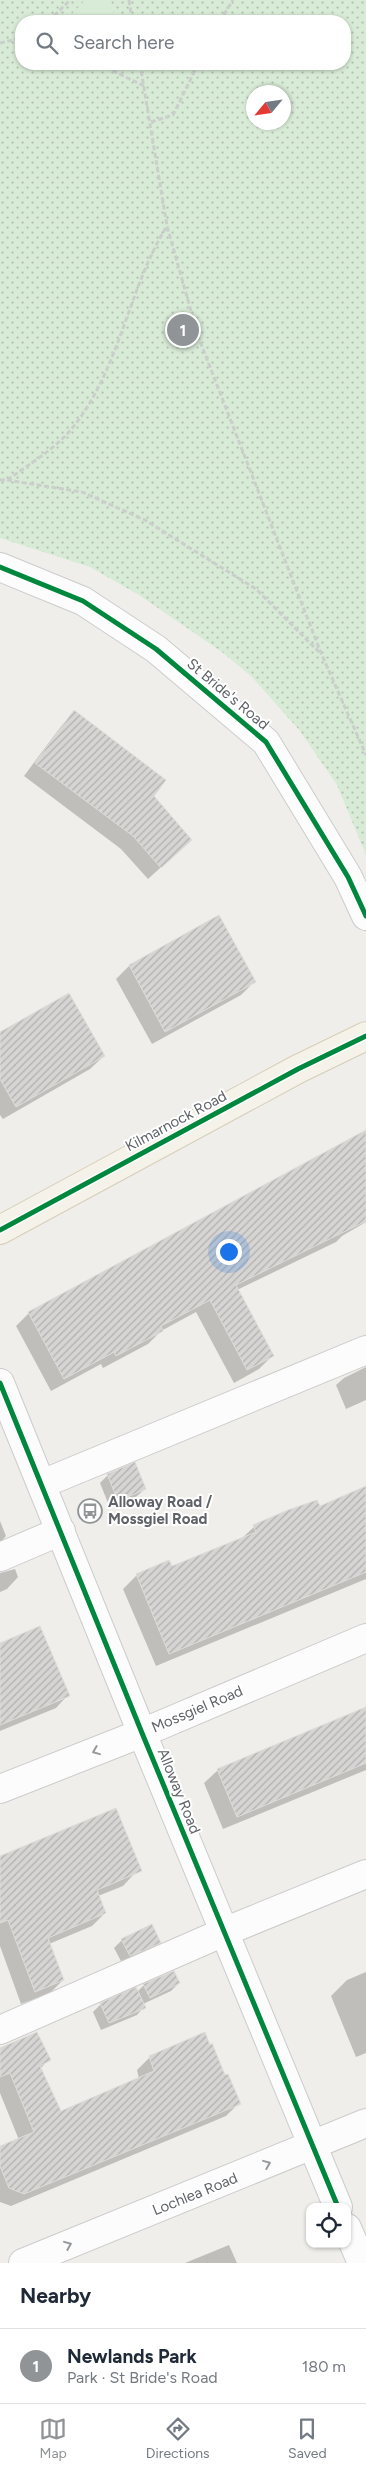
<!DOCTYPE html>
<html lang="en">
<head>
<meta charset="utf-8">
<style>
	body { margin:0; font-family:Figtree,sans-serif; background:#f2f2f3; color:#1f2937 }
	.controls { position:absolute; right:15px; bottom:15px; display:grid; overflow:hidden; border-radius:10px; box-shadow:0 1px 4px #0004 }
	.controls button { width:45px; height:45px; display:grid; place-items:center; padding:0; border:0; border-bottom:1px solid #e0e1e3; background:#fff; color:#1f2937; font:25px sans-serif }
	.compass { position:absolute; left:246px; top:85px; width:45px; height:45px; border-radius:50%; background:#fff; box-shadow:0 1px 4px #0004; rotate:241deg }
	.you { position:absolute; left:228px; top:1251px; width:18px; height:18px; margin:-12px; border:4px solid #fff; border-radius:50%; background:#1a73e8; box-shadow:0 0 0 8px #1a73e833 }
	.badge { display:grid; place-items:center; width:32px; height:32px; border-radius:50%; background:#919496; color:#fff; font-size:16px; font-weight:700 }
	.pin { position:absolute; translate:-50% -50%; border:2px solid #fff; box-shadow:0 1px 5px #0006 }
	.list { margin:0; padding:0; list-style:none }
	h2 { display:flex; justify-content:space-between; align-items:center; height:65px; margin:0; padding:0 20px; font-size:21px }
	h2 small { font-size:16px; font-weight:400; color:#747a83 }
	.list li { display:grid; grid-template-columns:32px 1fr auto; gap:15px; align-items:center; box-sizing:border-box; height:75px; padding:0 20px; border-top:1px solid #e0e1e3 }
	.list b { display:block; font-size:19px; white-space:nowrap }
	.list p { margin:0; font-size:16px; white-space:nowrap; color:#747a83 }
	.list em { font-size:16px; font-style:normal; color:#747a83 }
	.icon { flex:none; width:28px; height:28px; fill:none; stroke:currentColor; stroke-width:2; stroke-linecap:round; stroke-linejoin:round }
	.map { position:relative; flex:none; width:366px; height:2263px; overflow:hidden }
	.search { position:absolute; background:#fff; box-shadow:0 1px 4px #0004; left:15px; right:15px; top:15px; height:55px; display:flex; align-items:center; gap:12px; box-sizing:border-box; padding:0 18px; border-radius:20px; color:#747a83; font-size:19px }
	.sheet { height:140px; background:#fff }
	nav { display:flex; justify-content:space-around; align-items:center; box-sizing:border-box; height:70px; border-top:1px solid #e0e1e3; background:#fff; font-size:14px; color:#747a83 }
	nav a { display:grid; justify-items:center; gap:2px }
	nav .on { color:#919496 }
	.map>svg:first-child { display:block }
</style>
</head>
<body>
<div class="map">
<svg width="366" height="2263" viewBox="0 0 366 2263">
	<defs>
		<pattern id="park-dots" width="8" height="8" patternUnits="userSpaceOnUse" patternTransform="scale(1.25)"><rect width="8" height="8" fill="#d8ebd6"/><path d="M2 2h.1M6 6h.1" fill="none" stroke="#b2c2b1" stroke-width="1.8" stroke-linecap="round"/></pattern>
		<pattern id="building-hatch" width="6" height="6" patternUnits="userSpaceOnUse" patternTransform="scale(1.25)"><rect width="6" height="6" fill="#d6d5d3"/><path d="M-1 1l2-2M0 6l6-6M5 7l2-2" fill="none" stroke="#b1b0af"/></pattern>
	</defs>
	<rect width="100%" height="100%" fill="#efeeea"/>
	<path fill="url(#park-dots)" fill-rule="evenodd" d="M0 0H366V855L337 785 300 731 252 677 222 652 139 595 90 567 0 538ZM21 21H345V64H21ZM254 92H284V122H254Z"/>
	<path fill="#d8ebd6" d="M85 0H111L115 21H65Z"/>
	<path fill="#0003" d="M74 712 191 840 148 879 121 849 24 776 62 725Z
		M129 966 254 982 241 995 152 1044 116 979Z
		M0 1034 104 1056 90 1069 3 1119 0 1115Z
		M366 1132V1222L342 1236 336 1242 237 1290 272 1356 259 1369 234 1383 196 1312 161 1331 148 1344 103 1368 101 1364 51 1391 16 1326 29 1313Z
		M366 1367V1400L346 1409 336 1385 344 1378Z
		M108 1475 145 1489 137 1496 110 1508 100 1483Z
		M366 1488V1579L156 1666 123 1589 136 1576 169 1562 171 1568 241 1539 254 1527 289 1511 319 1507Z
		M0 1521 6 1536 0 1543Z
		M15 1569 18 1577 7 1589 0 1592V1573Z
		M0 1645 68 1695 56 1708 0 1731Z
		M366 1708V1770L223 1829 204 1783 218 1770Z
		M0 1858 136 1872 123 1886 98 1896 105 1913 92 1926 49 1944 63 1980 50 1993 21 2004 0 1946Z
		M122 1940 159 1942 152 1950 122 1963 114 1948Z
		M366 1972V2053L356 2057 331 1996 347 1980Z
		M179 1983 171 1991 143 2004 144 2007 137 2015 101 2030 93 2012 101 2004 137 1992 144 1985Z
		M0 2049 49 2059 40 2069 60 2113 139 2079 137 2070 150 2057 224 2077 239 2103 226 2116 11 2206 0 2202V2148L19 2140 0 2093Z
		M229 2245 237 2263H185Z"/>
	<path fill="url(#building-hatch)" stroke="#deddd9" d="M74 710 166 780 154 796 192 840 161 868 133 836 35 763Z
		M219 915 256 982 165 1032 129 965Z
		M69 993 105 1056 16 1107 0 1079V1032Z
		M366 1130V1221L236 1285 274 1356 247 1370 210 1300 161 1326 163 1331 116 1356 114 1352 64 1379 28 1312Z
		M135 1462 146 1489 118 1501 107 1474Z
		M366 1486V1572L169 1654 136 1574 169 1560 172 1566 256 1532 253 1525 288 1510 317 1500 320 1506Z
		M40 1626 70 1696 0 1725V1643Z
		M366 1707V1763L237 1817 217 1769Z
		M116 1808 142 1871 97 1890 106 1913 48 1938 64 1980 35 1992 8 1920 0 1923V1856Z
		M152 1924 161 1943 130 1956 121 1939Z
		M174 1971 180 1983 150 1998 143 1984Z
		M136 1987 146 2008 109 2023 100 2003Z
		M37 2032 51 2060 40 2066 61 2111 154 2071 149 2056 205 2032 210 2045 212 2043 225 2075 228 2074 241 2104 24 2194 9 2188 0 2166V2146L34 2132 10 2073 0 2077V2048Z"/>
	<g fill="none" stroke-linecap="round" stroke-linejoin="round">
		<g stroke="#cbcccc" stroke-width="30">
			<path id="minor" d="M0 567 83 601 156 649 266 742 348 877 366 916
				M0 1383 142 1733 338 2207
				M42 1484 366 1350
				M0 1557 61 1531
				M0 1789 142 1733 366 1638
				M0 2030 224 1932 366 1874
				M347 2228 362 2263
				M23 2263 366 2123"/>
		</g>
		<g stroke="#d7ceb8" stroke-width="30">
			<path id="major" d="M0 1230 298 1069 366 1036"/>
		</g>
		<path stroke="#cacfcc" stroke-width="3" stroke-dasharray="5 2.5" stroke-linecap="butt" d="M129 0 132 21
			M49 21 70 0
			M220 21 233 0
			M0 43 21 38
			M99 64 144 86
			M140 64 167 226 198 336 321 653 366 755
			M151 122 173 115 198 64
			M0 480H7C31 463 60 446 77 422 121 363 129 287 167 226
			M7 480 82 492 145 520 256 589 319 652"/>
		<use href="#minor" stroke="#fdfcfc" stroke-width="28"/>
		<use href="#major" stroke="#f4f2e9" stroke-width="28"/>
		<g stroke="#fff" stroke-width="8">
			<path id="cycleway" d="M0 567 83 601 156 649 266 742 348 877 366 916
				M0 1230 298 1069 366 1036
				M0 1383 142 1733 338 2207"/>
		</g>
		<use href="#cycleway" stroke="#00873e" stroke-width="5"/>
	</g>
	<defs><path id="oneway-chevron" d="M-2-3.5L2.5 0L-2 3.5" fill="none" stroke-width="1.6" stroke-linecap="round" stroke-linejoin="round" transform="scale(1.25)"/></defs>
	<g stroke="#96999c">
		<use href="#oneway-chevron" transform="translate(96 1751) rotate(158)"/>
		<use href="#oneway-chevron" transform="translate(267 2164) rotate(-22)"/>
		<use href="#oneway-chevron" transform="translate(68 2245) rotate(-22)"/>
	</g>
	<defs>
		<g id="bus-ring" transform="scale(1.25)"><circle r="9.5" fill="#fff" stroke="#919496" stroke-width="1.5"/><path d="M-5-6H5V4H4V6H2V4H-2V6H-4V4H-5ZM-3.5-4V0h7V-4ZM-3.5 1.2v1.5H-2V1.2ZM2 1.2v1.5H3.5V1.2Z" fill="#919496"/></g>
	</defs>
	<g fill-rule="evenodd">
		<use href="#bus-ring" x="90" y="1511"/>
	</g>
	<g text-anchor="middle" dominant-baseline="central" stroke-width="4" stroke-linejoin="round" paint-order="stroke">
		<g font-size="15" fill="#5f6368" stroke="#fff">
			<text transform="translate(228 694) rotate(40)">St Bride's Road</text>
			<text transform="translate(176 1121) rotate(-28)">Kilmarnock Road</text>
			<text transform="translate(197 1709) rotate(-23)">Mossgiel Road</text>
			<text transform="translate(179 1791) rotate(68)">Alloway Road</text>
			<text transform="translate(195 2194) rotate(-22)">Lochlea Road</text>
		</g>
		<g font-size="15" font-weight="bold" fill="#5f6368" stroke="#fff" text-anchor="start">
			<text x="108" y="1502">Alloway Road /<tspan x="108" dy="17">Mossgiel Road</tspan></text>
		</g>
	</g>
</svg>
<div class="controls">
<button><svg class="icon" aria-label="locate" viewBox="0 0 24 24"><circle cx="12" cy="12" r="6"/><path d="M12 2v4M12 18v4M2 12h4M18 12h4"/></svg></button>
</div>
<svg class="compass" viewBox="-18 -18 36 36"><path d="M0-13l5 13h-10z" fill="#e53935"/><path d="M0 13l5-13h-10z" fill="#747a83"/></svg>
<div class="you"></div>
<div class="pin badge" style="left:183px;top:330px">1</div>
<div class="search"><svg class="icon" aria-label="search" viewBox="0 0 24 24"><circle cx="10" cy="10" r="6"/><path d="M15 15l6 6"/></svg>Search here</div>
</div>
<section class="sheet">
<h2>Nearby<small></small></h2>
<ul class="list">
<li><span class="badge">1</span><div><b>Newlands Park</b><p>Park · St Bride's Road</p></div><em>180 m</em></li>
</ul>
</section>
<nav>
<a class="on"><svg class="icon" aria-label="map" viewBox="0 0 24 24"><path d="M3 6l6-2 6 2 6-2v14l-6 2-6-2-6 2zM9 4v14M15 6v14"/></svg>Map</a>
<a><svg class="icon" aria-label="directions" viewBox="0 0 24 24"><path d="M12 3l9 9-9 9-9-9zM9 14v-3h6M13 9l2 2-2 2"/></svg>Directions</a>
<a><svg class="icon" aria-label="saved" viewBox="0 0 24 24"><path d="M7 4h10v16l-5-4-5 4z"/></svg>Saved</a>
</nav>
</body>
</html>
